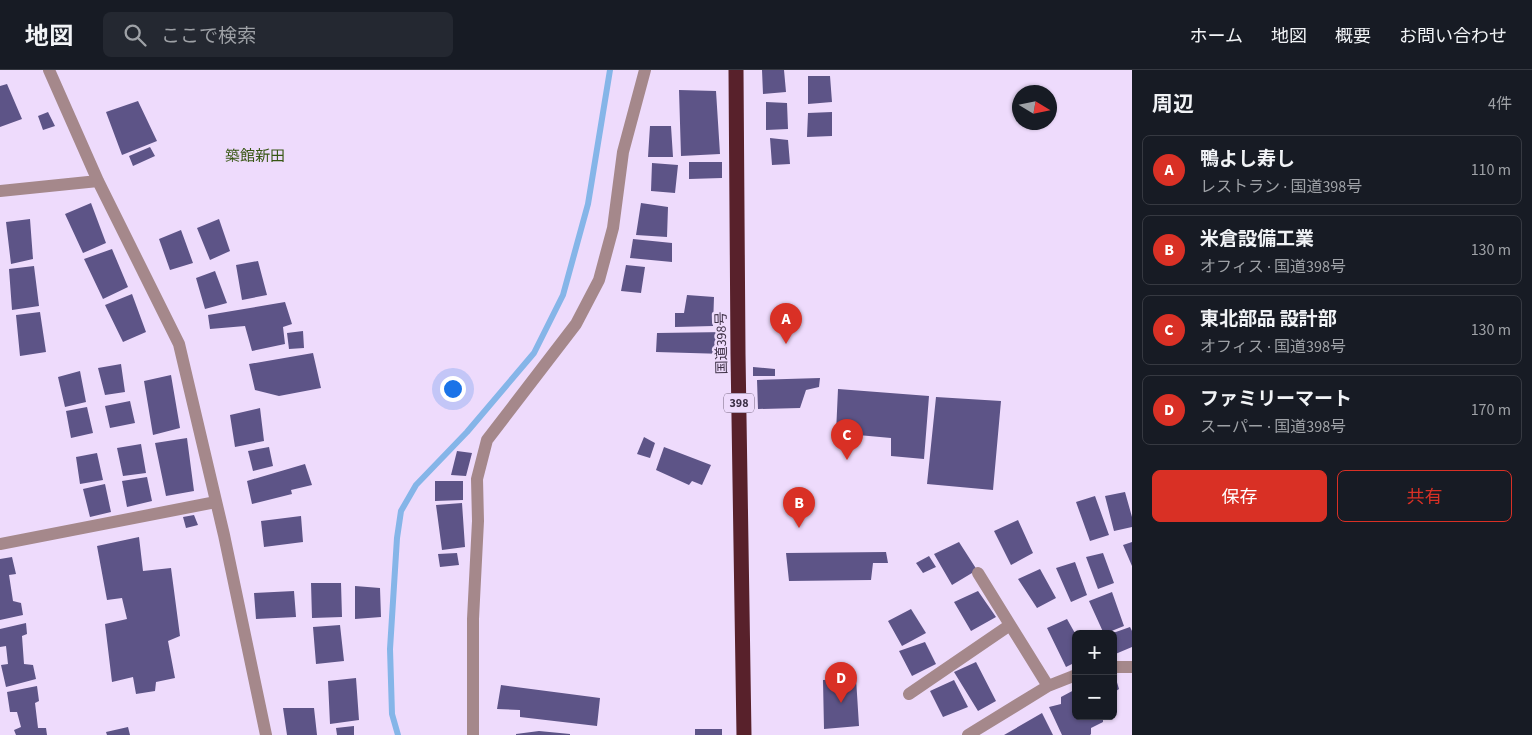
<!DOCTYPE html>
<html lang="ja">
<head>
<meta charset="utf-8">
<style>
	body { margin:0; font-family:"Source Sans 3","Noto Sans JP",sans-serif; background:#242831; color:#f1f3f6 }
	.controls { position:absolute; right:15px; bottom:15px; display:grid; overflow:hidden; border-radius:8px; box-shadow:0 1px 4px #0004 }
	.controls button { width:45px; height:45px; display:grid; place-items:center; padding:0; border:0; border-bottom:1px solid #363941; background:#171b24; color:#f1f3f6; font:25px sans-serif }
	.compass { position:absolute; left:1012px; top:15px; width:45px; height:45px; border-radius:50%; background:#171b24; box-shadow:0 1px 4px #0004; rotate:100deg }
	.you { position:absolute; left:452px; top:318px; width:18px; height:18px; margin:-12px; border:4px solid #fff; border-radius:50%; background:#1a73e8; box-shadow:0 0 0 8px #1a73e833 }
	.badge { display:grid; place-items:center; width:32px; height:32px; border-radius:50%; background:#d93025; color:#fff; font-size:16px; font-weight:700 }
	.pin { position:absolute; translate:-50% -41px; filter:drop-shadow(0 1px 2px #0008) }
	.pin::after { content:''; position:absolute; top:26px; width:18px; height:15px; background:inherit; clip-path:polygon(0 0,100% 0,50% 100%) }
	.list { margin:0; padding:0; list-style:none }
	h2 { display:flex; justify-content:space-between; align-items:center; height:65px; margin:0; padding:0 20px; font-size:21px }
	h2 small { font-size:16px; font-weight:400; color:#9ea1a6 }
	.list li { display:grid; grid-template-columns:32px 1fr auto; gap:15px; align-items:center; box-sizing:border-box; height:70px; margin:0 10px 10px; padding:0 10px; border:1px solid #363941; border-radius:8px }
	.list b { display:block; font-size:19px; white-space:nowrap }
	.list p { margin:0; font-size:16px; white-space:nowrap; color:#9ea1a6 }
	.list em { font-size:16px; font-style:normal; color:#9ea1a6 }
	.actions { display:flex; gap:10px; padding:15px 20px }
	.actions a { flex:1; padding:11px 0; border:1px solid #d93025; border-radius:8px; text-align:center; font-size:18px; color:#d93025 }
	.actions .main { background:#d93025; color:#fff }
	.icon { flex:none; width:28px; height:28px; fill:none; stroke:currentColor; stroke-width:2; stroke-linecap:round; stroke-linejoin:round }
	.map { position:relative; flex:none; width:1132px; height:665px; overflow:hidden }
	header { display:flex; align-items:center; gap:30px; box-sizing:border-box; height:70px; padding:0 25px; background:#171b24; border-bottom:1px solid #363941 }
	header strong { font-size:24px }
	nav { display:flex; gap:28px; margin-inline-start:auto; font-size:18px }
	.search { width:350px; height:45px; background:#242831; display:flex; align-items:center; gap:12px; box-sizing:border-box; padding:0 18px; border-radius:8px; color:#9ea1a6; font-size:19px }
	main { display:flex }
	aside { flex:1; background:#171b24 }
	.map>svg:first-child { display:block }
</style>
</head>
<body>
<header>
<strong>地図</strong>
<div class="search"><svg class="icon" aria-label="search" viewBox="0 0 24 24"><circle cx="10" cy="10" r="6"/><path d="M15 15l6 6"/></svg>ここで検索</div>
<nav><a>ホーム</a><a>地図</a><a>概要</a><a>お問い合わせ</a></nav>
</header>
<main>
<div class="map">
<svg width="1132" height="665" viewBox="0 0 1132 665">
	<rect width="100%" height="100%" fill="#eedbfc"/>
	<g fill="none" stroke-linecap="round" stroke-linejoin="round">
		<path stroke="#85b5e8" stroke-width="6" d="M398 665 392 644 390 579 397 468 401 441 416 415 467 362 534 283 563 225 588 134 610 0"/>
	</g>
	<path fill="#5d5487" d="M762 0H784L786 22 763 24Z
		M808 6H830L832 32 808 34Z
		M7 14 22 49 0 57V16Z
		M679 20 716 21 720 84 681 86Z
		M138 31 157 71 122 85 106 42Z
		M766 32 787 33 788 59 766 60Z
		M48 42 55 56 43 60 38 46Z
		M832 42V66L807 67 808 43Z
		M650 56H671L673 87H648Z
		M770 68 788 70 790 94 772 95Z
		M150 77 155 86 133 96 129 86Z
		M689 92H722V108L689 109Z
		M652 93 678 95 675 123 651 121Z
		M91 133 106 173 83 183 65 144Z
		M641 133 668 137 667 167 636 165Z
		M30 149 33 189 11 194 6 152Z
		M219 149 230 181 210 190 197 158Z
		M181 160 193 193 170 200 159 169Z
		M633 169 672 173V192L630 188Z
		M112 179 128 217 103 229 84 189Z
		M258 191 267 225 242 230 236 195Z
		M626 195 645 197 641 223 621 221Z
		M34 196 39 236 12 240 9 199Z
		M215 201 227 233 205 239 196 208Z
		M132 224 146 262 123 272 105 235Z
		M687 225 714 227 713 256 675 257V243H684Z
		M285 232 292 254 283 257 285 274 252 281 245 256 210 259 208 245Z
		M40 242 46 282 20 286 16 245Z
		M303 261 304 278 289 279 287 263Z
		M726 262 725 284 656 282 657 263Z
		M313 283 321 318 279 326 255 320 249 294Z
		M121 294 125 322 105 325 98 298Z
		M753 297 775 299V306H753Z
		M80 301 86 332 65 337 58 307Z
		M171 305 180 358 153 365 144 311Z
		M820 308 819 317 806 320 800 338 758 339 757 310Z
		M838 319 929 326 924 389 891 386V368L836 363Z
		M936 327 1001 331 993 420 927 414Z
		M130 331 135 353 110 358 105 336Z
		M87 337 93 363 71 368 66 341Z
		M260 338 264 371 235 377 230 345Z
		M644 367 655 373 650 388 637 384Z
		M187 368 194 421 166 426 155 373Z
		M141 374 146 403 123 406 117 378Z
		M269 377 273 396 253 401 248 381Z
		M664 377 711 395 702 415 692 411 689 415 656 400Z
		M457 381 472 383 466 406 451 405Z
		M97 383 103 410 80 414 76 387Z
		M305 394 312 415 291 420 292 424 252 434 247 411Z
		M147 407 152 431 127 437 122 411Z
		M435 411H463V430L435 431Z
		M105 414 111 442 90 447 83 419Z
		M1125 422 1132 447V457L1114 461 1105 426Z
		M1095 426 1109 465 1090 471 1076 432Z
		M462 433 465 477 442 480 436 435Z
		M194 445 198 455 186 458 183 447Z
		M301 446 303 472 264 477 261 451Z
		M1018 450 1033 483 1011 495 994 461Z
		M139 467 143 501 171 498 180 566 168 571 175 608 156 612 155 621 136 624 133 607 112 612 105 554 127 549 122 528 107 530 97 476Z
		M959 472 977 500 952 515 934 484Z
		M1132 472V496L1123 475Z
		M886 482 888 493H873L871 510 789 511 786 483Z
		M457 483 459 495 440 497 438 484Z
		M1103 483 1114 513 1098 519 1086 487Z
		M929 486 936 497 923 503 916 493Z
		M12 487 16 504 9 505 13 531 21 533 23 545 0 550V489Z
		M1075 492 1087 525 1071 532 1056 498Z
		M1040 499 1056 528 1037 538 1018 509Z
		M311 513H341L342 547 312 548Z
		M355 516 380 518 381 547 355 549Z
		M294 521 296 547 256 549 254 523Z
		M978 521 996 547 971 561 954 532Z
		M1112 522 1124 556 1104 564 1089 531Z
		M911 539 926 563 902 576 888 551Z
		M1067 549 1076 565V592L1066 597 1047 558Z
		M26 553 27 564 22 566 24 594 33 595 36 609 6 617 1 595 8 594 6 576 0 577V559Z
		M340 555 344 591 316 594 313 557Z
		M1130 557 1132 561V577L1113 585V563Z
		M925 572 936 594 912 606 899 581Z
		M976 592 996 631 978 641 954 602Z
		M356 608 359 650 330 654 328 611Z
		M856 608 859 656 824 659 823 610Z
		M1113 609H1116L1119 619 1113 623Z
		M954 610 968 637 943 647 930 621Z
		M501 615 600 628 597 656 520 647V640L497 639Z
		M37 616 39 631 35 633 38 658H46L47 665H16L14 660 21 657 17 642H10L7 622Z
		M1076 619V646H1103V652L1091 658V664L1090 665H1062L1049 637 1061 634V627Z
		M283 638H314L317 665H287Z
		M1042 643 1053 665H1004Z
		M354 656V665H337L336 658Z
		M128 657 130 665H107L106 662Z
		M695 659H722V665H695Z
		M539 661 570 664V665H516V664Z"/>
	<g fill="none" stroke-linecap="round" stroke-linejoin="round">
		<path stroke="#a5888b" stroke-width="12" d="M49 0 98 111 179 274 224 465 266 665
			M0 121 98 111
			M0 474 216 432
			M978 503 1048 616
			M1113 597H1132
			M909 624 1010 555
			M473 665V549L478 451 477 409 487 370 576 254 599 210 613 158 623 82 645 0
			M968 665 1048 616 1076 605"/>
		<path stroke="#58212b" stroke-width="15" d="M736 0 738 284 744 665"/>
	</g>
	<g text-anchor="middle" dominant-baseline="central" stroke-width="5" stroke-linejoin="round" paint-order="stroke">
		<rect fill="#eedbfc" stroke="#72637d" stroke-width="1" x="724" y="323.5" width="30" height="19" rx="4"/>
		<g font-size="12" font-weight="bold" fill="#3d3046">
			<text x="739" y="333">398</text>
		</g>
		<g font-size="14" fill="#3d3046" stroke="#eedbfc">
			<text transform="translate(722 273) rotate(-91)">国道398号</text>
		</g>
		<g font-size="15" fill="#375613" stroke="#eedbfc">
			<text x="255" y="86">築館新田</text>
		</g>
	</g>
</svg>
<div class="controls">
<button>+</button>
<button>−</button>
</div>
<svg class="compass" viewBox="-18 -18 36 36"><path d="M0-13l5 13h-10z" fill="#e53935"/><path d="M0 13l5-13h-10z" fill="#9ea1a6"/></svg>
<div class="you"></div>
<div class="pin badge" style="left:786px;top:274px">A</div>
<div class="pin badge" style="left:799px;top:458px">B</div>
<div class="pin badge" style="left:847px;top:390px">C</div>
<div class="pin badge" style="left:841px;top:633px">D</div>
</div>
<aside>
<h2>周辺<small>4件</small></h2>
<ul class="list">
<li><span class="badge">A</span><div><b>鴨よし寿し</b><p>レストラン · 国道398号</p></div><em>110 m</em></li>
<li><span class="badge">B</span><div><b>米倉設備工業</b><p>オフィス · 国道398号</p></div><em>130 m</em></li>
<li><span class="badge">C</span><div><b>東北部品 設計部</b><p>オフィス · 国道398号</p></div><em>130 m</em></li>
<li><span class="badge">D</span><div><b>ファミリーマート</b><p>スーパー · 国道398号</p></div><em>170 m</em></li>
</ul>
<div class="actions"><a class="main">保存</a><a>共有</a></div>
</aside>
</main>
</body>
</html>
